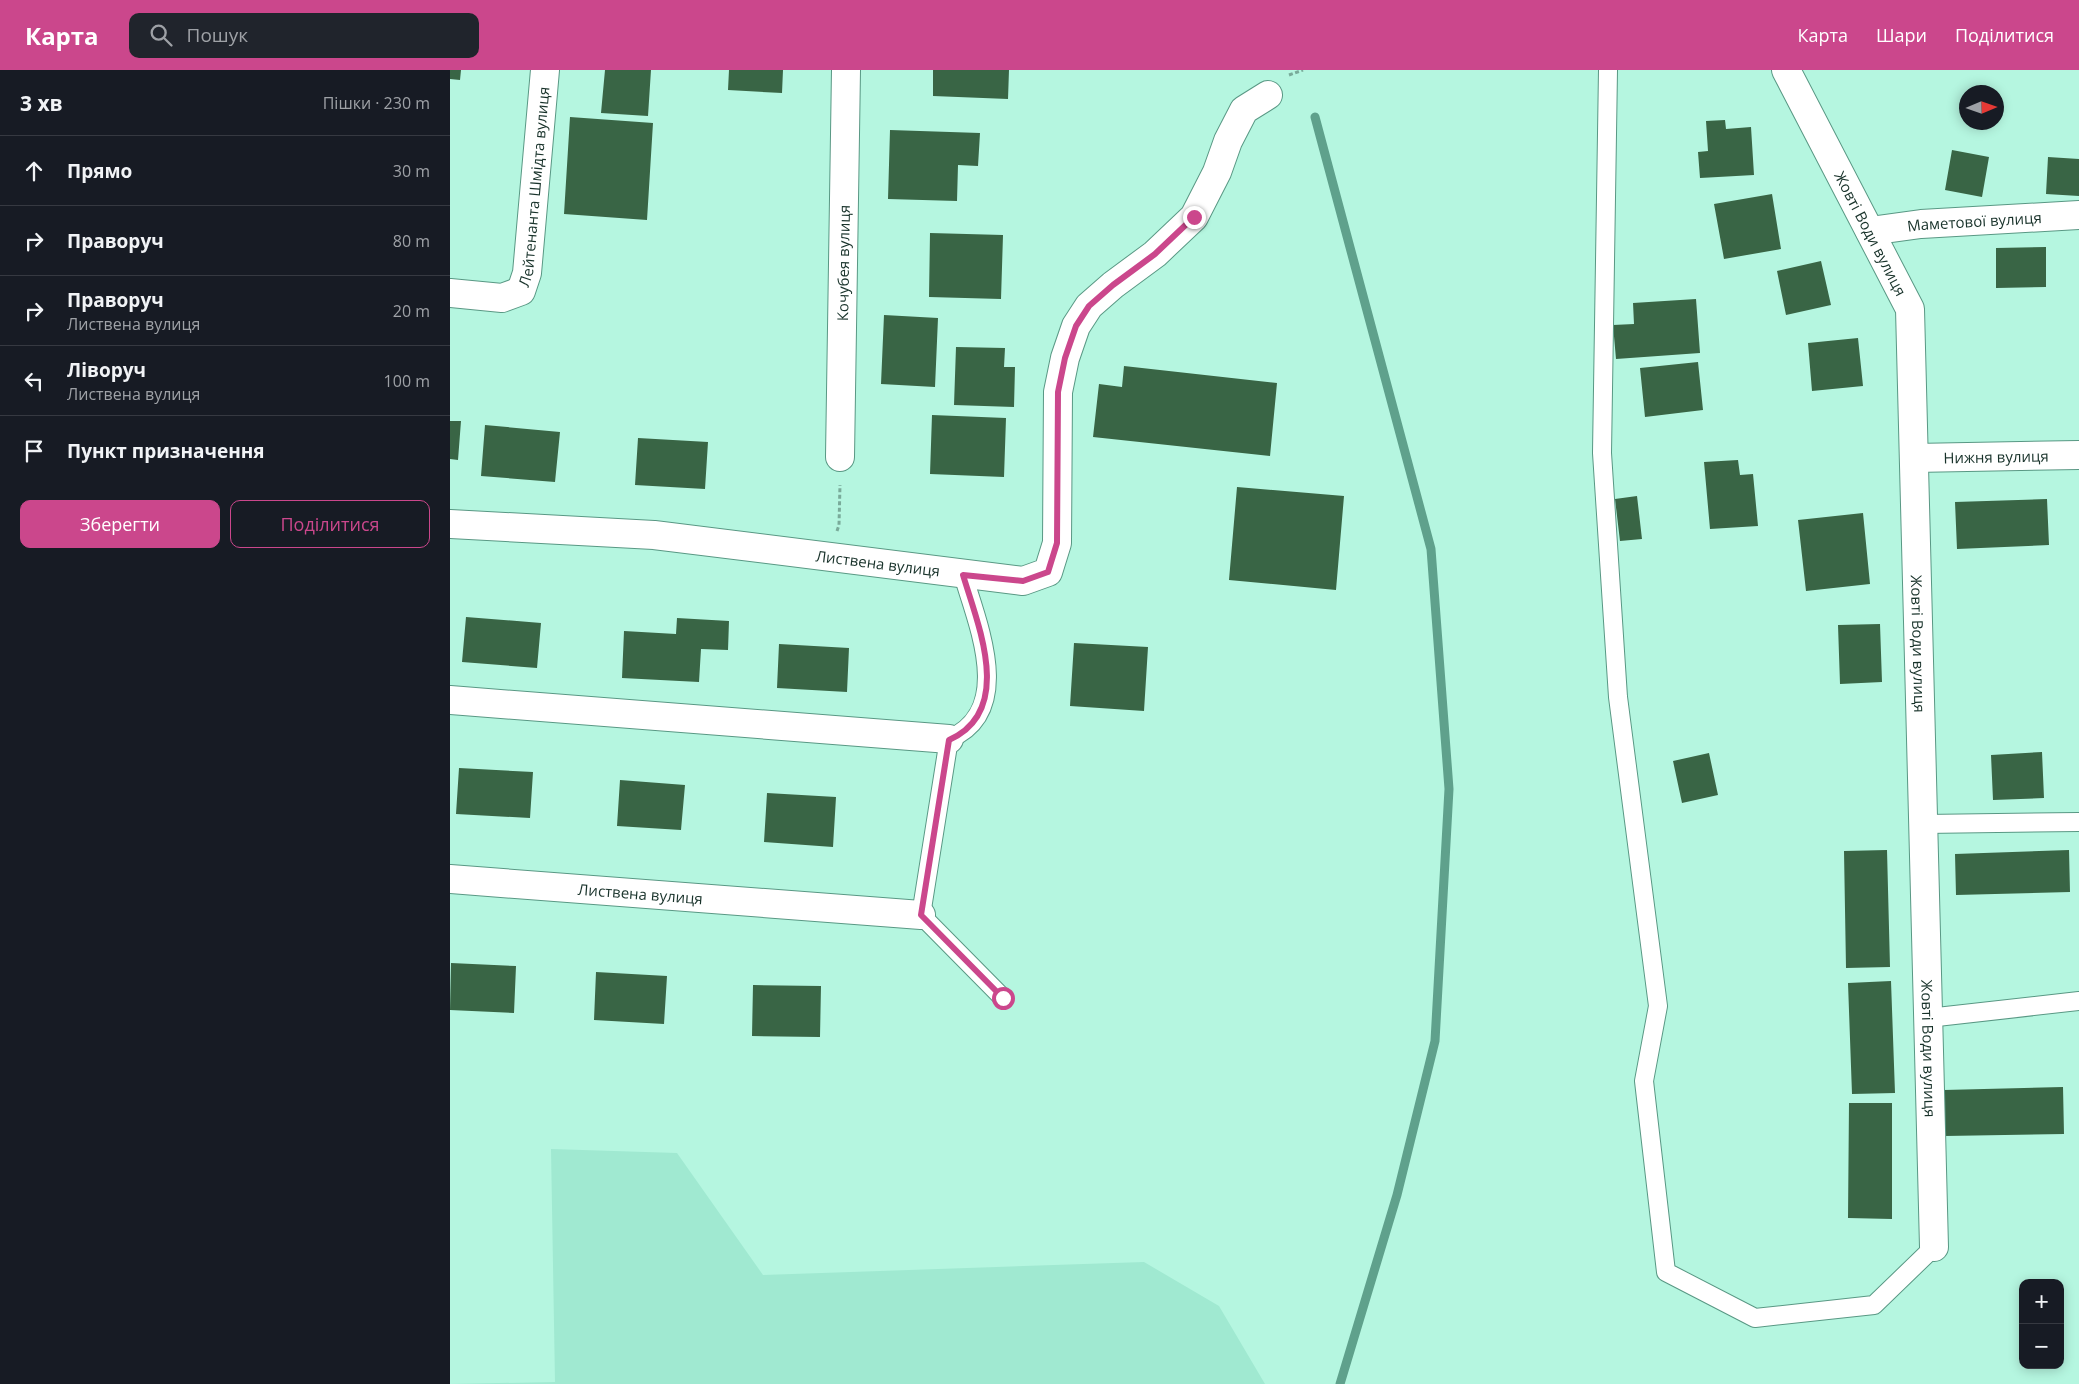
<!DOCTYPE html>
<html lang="uk">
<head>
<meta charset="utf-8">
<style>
	body { margin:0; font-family:"Open Sans",sans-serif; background:#20242c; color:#f1f3f6 }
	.controls { position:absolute; right:15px; bottom:15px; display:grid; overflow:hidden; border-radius:10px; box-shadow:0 2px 12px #0003 }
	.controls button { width:45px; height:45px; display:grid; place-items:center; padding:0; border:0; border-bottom:1px solid #363941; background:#171b24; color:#f1f3f6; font:25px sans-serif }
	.compass { position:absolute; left:1509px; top:15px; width:45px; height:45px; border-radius:50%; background:#171b24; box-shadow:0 2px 12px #0003; rotate:88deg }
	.stop { position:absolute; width:15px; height:15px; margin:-11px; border:4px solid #cb478c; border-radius:50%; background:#fff }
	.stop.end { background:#cb478c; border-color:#fff; box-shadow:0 1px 5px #0008 }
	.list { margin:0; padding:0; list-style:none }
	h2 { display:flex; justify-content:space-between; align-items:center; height:65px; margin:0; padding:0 20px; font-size:21px }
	h2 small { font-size:16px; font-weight:400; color:#9ea1a6 }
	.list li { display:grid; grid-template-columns:32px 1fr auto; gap:15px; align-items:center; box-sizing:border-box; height:70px; padding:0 20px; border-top:1px solid #363941 }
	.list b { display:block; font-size:19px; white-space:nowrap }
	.list p { margin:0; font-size:16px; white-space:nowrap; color:#9ea1a6 }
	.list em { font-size:16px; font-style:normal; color:#9ea1a6 }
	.actions { display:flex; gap:10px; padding:15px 20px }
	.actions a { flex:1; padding:11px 0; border:1px solid #cb478c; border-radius:10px; text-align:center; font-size:18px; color:#cb478c }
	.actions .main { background:#cb478c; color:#fff }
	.icon { flex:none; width:28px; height:28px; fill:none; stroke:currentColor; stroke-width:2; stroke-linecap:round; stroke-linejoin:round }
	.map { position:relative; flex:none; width:1629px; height:1314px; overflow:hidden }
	header { display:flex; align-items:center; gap:30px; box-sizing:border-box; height:70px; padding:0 25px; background:#cb478c; color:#fff }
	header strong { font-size:24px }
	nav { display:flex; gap:28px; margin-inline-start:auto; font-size:18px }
	.search { width:350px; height:45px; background:#20242c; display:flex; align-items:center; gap:12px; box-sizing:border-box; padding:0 18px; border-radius:10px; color:#9ea1a6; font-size:19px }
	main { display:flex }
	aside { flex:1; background:#171b24 }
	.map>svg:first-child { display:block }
</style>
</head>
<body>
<header>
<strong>Карта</strong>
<div class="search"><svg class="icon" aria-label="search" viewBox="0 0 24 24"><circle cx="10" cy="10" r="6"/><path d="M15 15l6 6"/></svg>Пошук</div>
<nav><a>Карта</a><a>Шари</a><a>Поділитися</a></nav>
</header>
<main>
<aside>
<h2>3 хв<small>Пішки · 230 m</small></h2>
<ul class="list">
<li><svg class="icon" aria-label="ahead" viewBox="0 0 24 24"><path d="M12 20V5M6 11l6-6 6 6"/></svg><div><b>Прямо</b></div><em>30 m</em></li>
<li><svg class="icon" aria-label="right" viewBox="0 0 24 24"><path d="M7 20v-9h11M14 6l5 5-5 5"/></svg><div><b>Праворуч</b></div><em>80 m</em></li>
<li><svg class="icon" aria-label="right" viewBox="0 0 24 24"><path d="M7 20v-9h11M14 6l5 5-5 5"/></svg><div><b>Праворуч</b><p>Листвена вулиця</p></div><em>20 m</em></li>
<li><svg class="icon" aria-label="left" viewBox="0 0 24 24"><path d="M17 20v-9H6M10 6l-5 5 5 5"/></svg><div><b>Ліворуч</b><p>Листвена вулиця</p></div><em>100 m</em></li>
<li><svg class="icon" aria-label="arrive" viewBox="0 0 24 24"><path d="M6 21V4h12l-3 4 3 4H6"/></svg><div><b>Пункт призначення</b></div></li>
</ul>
<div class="actions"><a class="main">Зберегти</a><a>Поділитися</a></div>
</aside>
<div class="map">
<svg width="1629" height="1314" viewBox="0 0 1629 1314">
	<rect width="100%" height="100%" fill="#b5f6e0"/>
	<path fill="#a0e9d1" d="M101 1079 227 1083 313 1205 694 1192 769 1236 815 1314H0L105 1312Z"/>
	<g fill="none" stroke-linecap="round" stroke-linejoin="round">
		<path stroke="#5fa18c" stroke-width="9" d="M865 47 981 479 999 719 985 971 947 1125 890 1314"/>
	</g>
	<path fill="#396545" d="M0 0H11L10 10 0 9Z
		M155 0H201L198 46 151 43Z
		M279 0H333L332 23 278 20Z
		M483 0H559L558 29 483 26Z
		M120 47 203 53 197 150 114 144Z
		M1275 50 1276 59 1301 57 1304 105 1250 108 1248 82 1258 81 1256 51Z
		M440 60 530 63 528 96 508 95 507 131 438 129Z
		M1502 80 1539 87 1532 127 1495 120Z
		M1598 87 1629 89V126L1596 124Z
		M1322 124 1331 179 1274 189 1264 134Z
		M480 163 553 165 551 229 479 227Z
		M1596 177V217L1546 218V178Z
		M1371 191 1381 235 1336 245 1327 201Z
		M1246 229 1250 283 1166 289 1163 255 1184 254 1183 233Z
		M434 245 488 248 485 317 431 314Z
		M1408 268 1413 316 1362 321 1358 273Z
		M506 277 555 278 554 297H565L564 337 504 335Z
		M1248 292 1253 340 1195 347 1190 298Z
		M674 296 827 313 820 386 643 367 649 314 672 317Z
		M482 345 556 348 554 407 480 404Z
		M0 351H11L8 390 0 389Z
		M35 355 110 362 105 412 31 406Z
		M188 368 258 372 255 419 185 415Z
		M1288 390 1290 405 1303 404 1308 456 1260 459 1254 392Z
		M787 417 894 426 886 520 779 510Z
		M1187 426 1192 469 1170 471 1165 429Z
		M1597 429 1599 475 1507 479 1505 432Z
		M1413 443 1420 514 1356 521 1348 450Z
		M16 547 91 553 87 598 12 592Z
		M227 548 279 551 278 580 251 579 249 612 172 608 174 561 226 564Z
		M1430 554 1432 612 1390 614 1388 555Z
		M624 573 698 577 694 641 620 636Z
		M329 574 399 578 397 622 327 618Z
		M1592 682 1594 728 1543 730 1541 685Z
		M1259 683 1268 725 1232 733 1223 691Z
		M9 698 83 702 80 748 6 744Z
		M170 710 235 715 231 760 167 756Z
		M317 723 386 727 383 777 314 772Z
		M1437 780 1440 897 1396 898 1394 781Z
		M1619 780 1620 822 1506 825 1505 784Z
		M1 893 66 896 64 943 0 940Z
		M146 902 217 906 214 954 144 950Z
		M1441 911 1445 1023 1402 1024 1398 913Z
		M303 915 371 916 370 967 302 966Z
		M1613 1017 1614 1064 1495 1066 1494 1020Z
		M1399 1033H1442V1149L1398 1148Z"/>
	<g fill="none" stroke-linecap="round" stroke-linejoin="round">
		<g stroke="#599884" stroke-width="20">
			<path id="lane" d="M1158 0 1152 383 1168 627 1208 936 1194 1011 1216 1202 1305 1248 1424 1235 1484 1177
				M513 505C528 555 565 641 499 669L471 845 553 928
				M1474 754 1629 752
				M1478 948 1629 931"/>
		</g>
		<g stroke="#599884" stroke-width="30">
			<g id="street">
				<path id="s1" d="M1336 0 1460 239 1484 1177"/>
				<path id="s2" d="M1420 161 1471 154 1629 145"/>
				<path id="s3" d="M0 223 52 228 71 221 77 203 95 0"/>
				<path id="s4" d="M390 387 396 0"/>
				<path id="s5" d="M1464 388 1629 385"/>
				<path id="s6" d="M0 454 204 465 573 511 598 502 607 473 608 322 615 288 626 256 639 236 663 215 705 184 744 147 767 102 778 71 794 40 818 25"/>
				<path d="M0 630 499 669"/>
				<path id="s7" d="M0 809 471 845"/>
			</g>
		</g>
		<path stroke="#79ab9a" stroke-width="3" stroke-dasharray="4 2.5" stroke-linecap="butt" d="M839 5 853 0
			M387 461 389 455 390 415"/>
		<use href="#lane" stroke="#fff" stroke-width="18"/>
		<use href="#street" stroke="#fff" stroke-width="28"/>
	</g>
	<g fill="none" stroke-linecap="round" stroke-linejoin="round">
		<path stroke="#cb478c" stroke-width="6" d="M553 928 471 845 499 670C565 641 528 555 513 505L573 511 598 502 607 473 608 322 615 288 626 256 639 236 663 215 705 184 744 147"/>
	</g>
	<g text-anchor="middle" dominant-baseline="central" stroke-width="5" stroke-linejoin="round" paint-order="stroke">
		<g font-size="15" fill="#18322a" stroke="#fff">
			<text stroke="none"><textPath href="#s3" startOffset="178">Лейтенанта Шмідта вулиця</textPath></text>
			<text stroke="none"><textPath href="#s2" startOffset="105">Маметової вулиця</textPath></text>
			<text stroke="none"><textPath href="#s1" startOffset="184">Жовті Води вулиця</textPath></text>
			<text stroke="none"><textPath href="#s4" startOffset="194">Кочубея вулиця</textPath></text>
			<text stroke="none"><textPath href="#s5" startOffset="82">Нижня вулиця</textPath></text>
			<text stroke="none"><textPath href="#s6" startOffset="430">Листвена вулиця</textPath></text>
			<text stroke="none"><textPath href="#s1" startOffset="604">Жовті Води вулиця</textPath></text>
			<text stroke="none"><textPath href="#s7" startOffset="191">Листвена вулиця</textPath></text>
			<text stroke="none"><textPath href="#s1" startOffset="1009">Жовті Води вулиця</textPath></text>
		</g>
	</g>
</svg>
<div class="controls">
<button>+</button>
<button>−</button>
</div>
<svg class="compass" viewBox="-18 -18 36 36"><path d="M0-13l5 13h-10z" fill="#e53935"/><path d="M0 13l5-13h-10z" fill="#9ea1a6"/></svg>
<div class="stop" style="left:553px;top:928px"></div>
<div class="stop end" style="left:744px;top:147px"></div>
</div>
</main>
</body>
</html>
